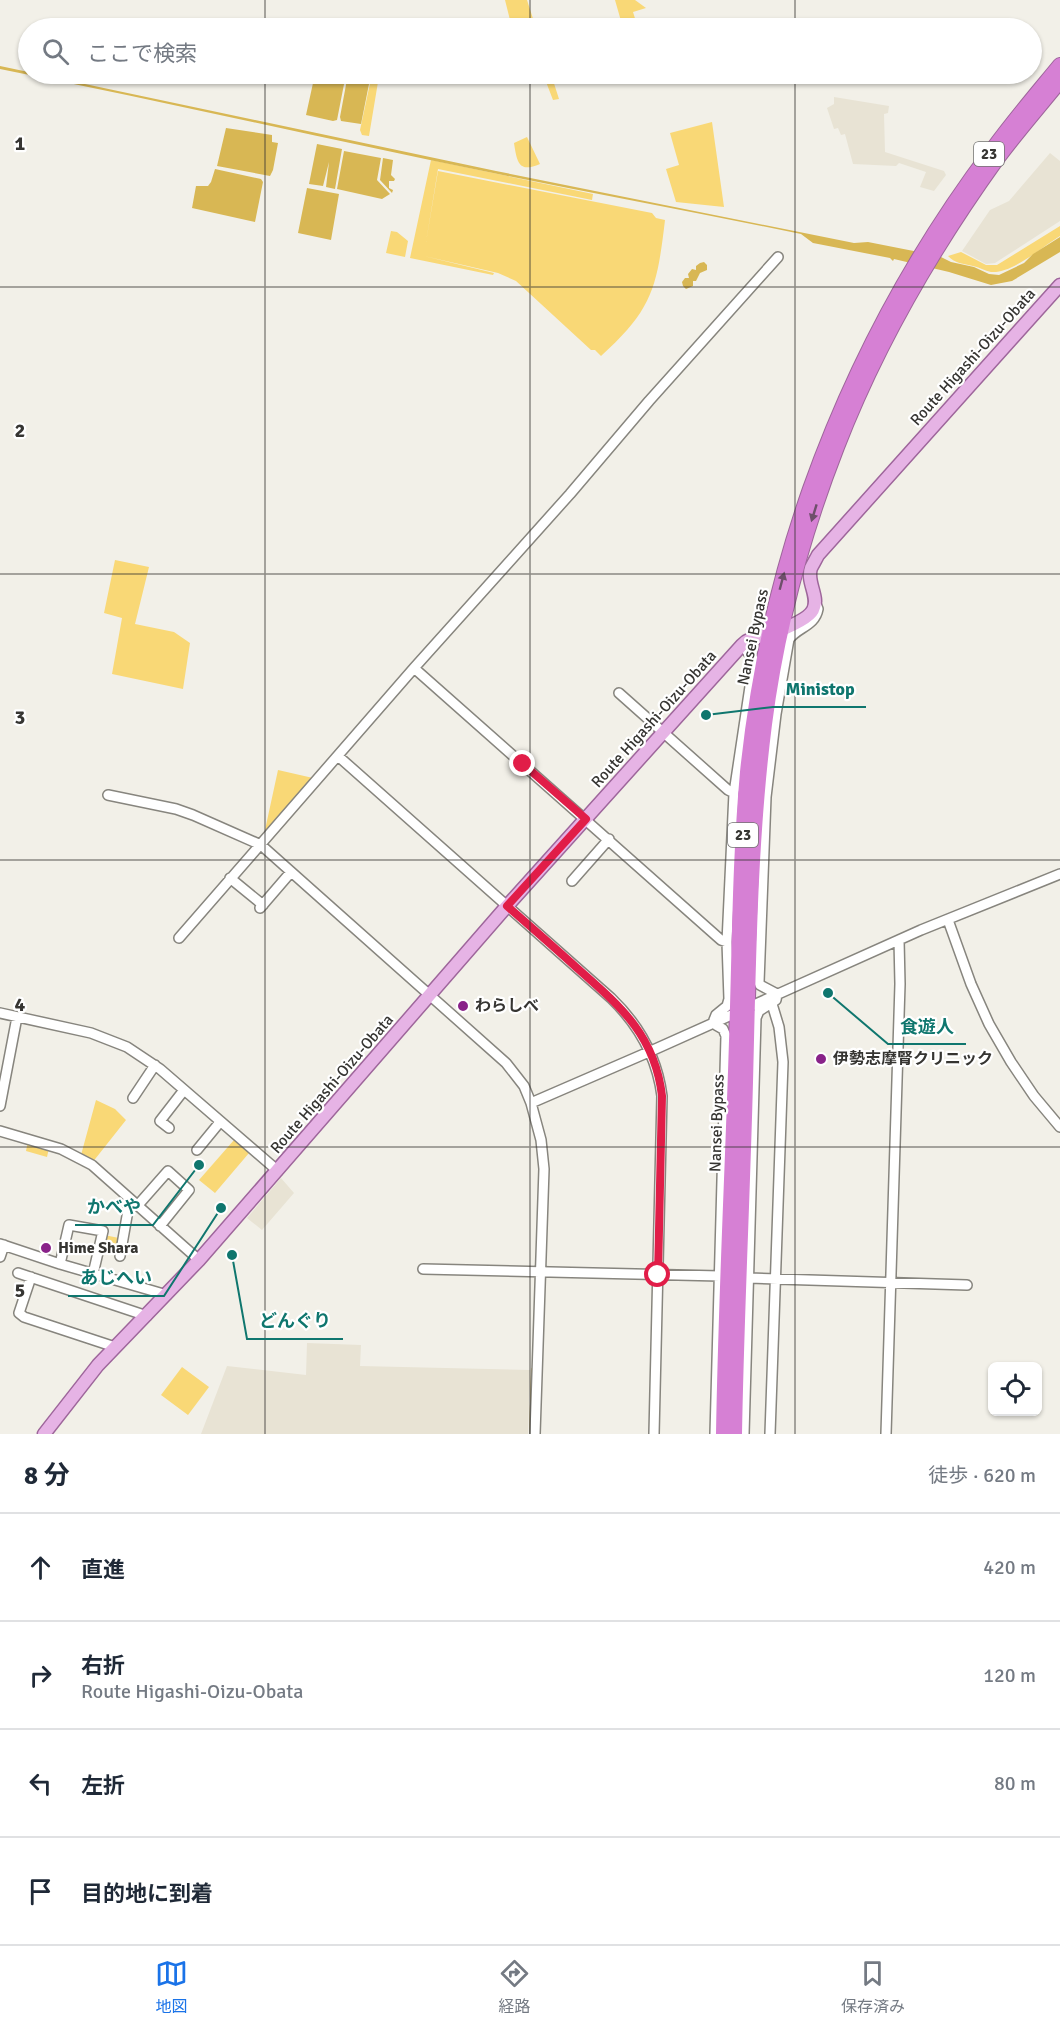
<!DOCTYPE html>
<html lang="ja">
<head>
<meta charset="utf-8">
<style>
	body { margin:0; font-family:Signika,"Noto Sans JP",sans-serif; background:#f6f6f7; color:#1f2937 }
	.controls { position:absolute; right:18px; bottom:18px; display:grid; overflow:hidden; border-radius:9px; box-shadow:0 2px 4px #0004 }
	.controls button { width:54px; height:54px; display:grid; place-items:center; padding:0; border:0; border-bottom:2px solid #e0e1e3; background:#fff; color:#1f2937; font:30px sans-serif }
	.stop { position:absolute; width:18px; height:18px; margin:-14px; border:4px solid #e11d48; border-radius:50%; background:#fff }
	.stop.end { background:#e11d48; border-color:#fff; box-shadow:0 2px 6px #0008 }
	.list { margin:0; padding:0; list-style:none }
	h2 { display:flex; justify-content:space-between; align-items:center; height:78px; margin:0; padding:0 24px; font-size:26px }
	h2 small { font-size:20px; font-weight:400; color:#747a83 }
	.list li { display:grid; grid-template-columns:39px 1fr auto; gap:18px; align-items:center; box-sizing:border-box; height:108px; padding:0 24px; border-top:2px solid #e0e1e3 }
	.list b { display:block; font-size:22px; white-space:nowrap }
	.list p { margin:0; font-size:20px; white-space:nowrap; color:#747a83 }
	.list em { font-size:20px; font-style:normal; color:#747a83 }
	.icon { flex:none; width:33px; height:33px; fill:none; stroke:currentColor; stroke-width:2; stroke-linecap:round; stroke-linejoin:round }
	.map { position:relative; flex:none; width:1060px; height:1434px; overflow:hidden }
	.search { position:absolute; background:#fff; box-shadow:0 2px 4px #0004; left:18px; right:18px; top:18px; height:66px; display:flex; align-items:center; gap:15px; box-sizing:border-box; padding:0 21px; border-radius:33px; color:#747a83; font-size:22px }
	.sheet { height:510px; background:#fff }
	nav { display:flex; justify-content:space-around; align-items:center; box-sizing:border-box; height:84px; border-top:2px solid #e0e1e3; background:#fff; font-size:16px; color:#747a83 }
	nav a { display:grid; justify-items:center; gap:3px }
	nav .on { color:#1a73e8 }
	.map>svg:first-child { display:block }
</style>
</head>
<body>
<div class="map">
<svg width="1060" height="1434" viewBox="0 0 1060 1434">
	<rect width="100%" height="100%" fill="#f2f0e8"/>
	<path fill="#e8e3d4" d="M834 97 889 106 888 113 884 114 885 152 944 171 946 175 934 191 920 187 926 172 899 163 896 166 853 164 845 134 841 135 838 128 834 129 827 108 834 104Z
		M1050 153 1060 161V221L995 263 986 264 962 251 990 210 1009 201Z
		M281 1178 294 1193 262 1230 247 1218Z
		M307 1343 361 1345 360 1366 530 1370 528 1434H201L227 1366 306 1375Z"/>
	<path fill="#f9d876" d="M505 0H527L536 28H512Z
		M615 0H635L646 8 633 12 638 28H623Z
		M372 74 379 76 369 136 362 135 360 130Z
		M543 74H551L559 99 553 100Z
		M712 122 724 207 676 202 666 169 679 165 670 133Z
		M527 137 540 164C519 173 517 163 514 143Z
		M431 160 593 194 592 200 438 169 426 242 438 171 652 213 656 218 665 220C657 287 653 309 601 356L595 350H591L516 281 498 273 424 256 494 273 493 275 410 258Z
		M1060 226V236C1042 247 1012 274 991 272 985 271 979 267 973 266 964 264 954 263 948 256L961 252 986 265H997Z
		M391 231 397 232 408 241 405 257 386 253Z
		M115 560 149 567 135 624 174 632 190 643 183 689 112 674 122 618 104 613Z
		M278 770 313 778 270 830H265Z
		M96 1100 115 1109 126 1120 92 1163 81 1155Z
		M234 1140 249 1153 215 1193 199 1180Z
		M28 1141 49 1148 47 1157 26 1151Z
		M104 1235 119 1238 116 1255 101 1252Z
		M182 1367 209 1387 188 1415 161 1395Z"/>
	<path fill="#d8b754" d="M0 66 496 171 854 243 868 242 939 256 951 262 974 267 989 274 999 275 1024 263 1033 254 1060 237V252L1012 281 991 285 949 272 894 259 893 261 890 258 813 243 801 234C700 213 599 195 498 174 332 140 166 102 0 69Z
		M315 74H346L337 120 333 121 306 115Z
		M348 74H371L361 124 341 121 340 117Z
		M226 128 272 135V142L278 143 273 170 270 176 217 166Z
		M317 144 342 149 335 189 326 187 329 162 323 186 309 184Z
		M344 151 381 158 377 180 390 194 382 199 337 189Z
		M383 158 393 160 391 175 395 179 394 181H389V188L393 190 392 193 380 180Z
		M215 169 261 179 263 182 255 222 192 208 196 186H208L211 182Z
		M307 188 339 194 331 240 298 233Z
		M704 262 707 265V270L700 273 696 281H693V286L686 289 683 286 682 282 685 278H689L688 274 692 269 696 270V266L700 263Z"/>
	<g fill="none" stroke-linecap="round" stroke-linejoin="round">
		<path stroke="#d8b754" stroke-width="2" d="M530 1434 532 1369"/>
		<g stroke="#87857e" stroke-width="12">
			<path id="minor" d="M414 668 721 940 727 942
				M619 693 728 790 734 793
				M338 756 611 998C639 1025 657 1057 662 1096L654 1434
				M108 795 176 809 193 815 261 845 506 1063 524 1086 531 1103 541 1140 544 1169 535 1434
				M230 878 263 905
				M572 881 609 839
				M260 908 291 872
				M948 920 971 984 989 1024 1011 1062 1034 1096 1060 1127
				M179 938 414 668 570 494 649 401 778 257
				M0 1013 91 1033 127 1047 160 1069 278 1171
				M714 1020 716 1015 727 1006 729 999 727 942 734 793 754 660 742 645
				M714 1022 716 1025 723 1029 726 1036 715 1434
				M133 1098 155 1065
				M531 1103 651 1051 921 930 1060 874
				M0 1106 17 1017
				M169 1128 160 1121 184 1090
				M0 1131 61 1149 92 1165 199 1260
				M197 1150 220 1122
				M138 1205 168 1171 189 1190 160 1226
				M0 1244 60 1264 167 1295
				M120 1256 130 1199
				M0 1257 4 1245
				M60 1264 69 1225 103 1231 93 1274
				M423 1269 720 1276
				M18 1273 147 1316
				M31 1277 19 1313 24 1317 115 1347
				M749 1278 967 1285
				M744 1434 756 1018 759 1011 776 1000 777 994 760 985 759 982 766 797 776 714 789 639C798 627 815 626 818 609L816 604
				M770 1434 783 1062 779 1027 772 1004
				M886 1434 900 984 899 940"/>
		</g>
		<g stroke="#9e669b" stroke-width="15">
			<path id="major" d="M44 1434 98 1365 199 1260 507 906 742 645C749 637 758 638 768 635 779 631 808 620 813 610 820 597 806 582 811 568 813 564 816 559 818 555L1060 285"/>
		</g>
		<g stroke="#9e669b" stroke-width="16">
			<path id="highway" d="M723 1434C725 1303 732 1172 736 1041 739 951 739 862 747 772 757 676 778 580 810 489 853 368 915 252 992 150 1013 121 1037 93 1060 65
				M735 1434C737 1317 743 1200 746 1082 749 963 750 842 765 724 777 631 803 534 837 447 877 344 933 248 997 159 1017 132 1039 107 1060 81"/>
		</g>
		<use href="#minor" stroke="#fff" stroke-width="9"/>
		<use href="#major" stroke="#e6b3e5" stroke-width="12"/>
		<use href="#highway" stroke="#d680d4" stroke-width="14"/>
	</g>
	<defs><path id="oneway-solid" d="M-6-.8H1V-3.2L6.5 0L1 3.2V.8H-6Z" transform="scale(1.5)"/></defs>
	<g fill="#6e4f6b">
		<use href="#oneway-solid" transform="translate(814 513) rotate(107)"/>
		<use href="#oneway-solid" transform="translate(782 581) rotate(-75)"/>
	</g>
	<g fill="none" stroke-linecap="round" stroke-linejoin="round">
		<path stroke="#e11d48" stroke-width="8" d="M523 764 586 819 507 906C531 927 554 947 577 968 620 1006 655 1035 662 1096L658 1275"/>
	</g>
	<path fill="none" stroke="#363532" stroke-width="1.5" stroke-opacity="0.55" d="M265 0V28M530 0V28M795 0V28M265 74V1434M530 74V1434M795 74V1434M0 287H1060M0 574H1060M0 860H1060M0 1147H1060"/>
	<g fill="#892289" stroke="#fff" stroke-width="2">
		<circle cx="463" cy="1006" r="6"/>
		<circle cx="821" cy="1059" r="6"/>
		<circle cx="46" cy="1248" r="6"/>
	</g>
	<g text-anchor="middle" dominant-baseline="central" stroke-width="4.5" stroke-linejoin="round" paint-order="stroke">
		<g fill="#fff" stroke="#727270" stroke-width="1.5">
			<rect x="974" y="142" width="30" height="24" rx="4.5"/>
			<rect x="728" y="823" width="30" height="24" rx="4.5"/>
		</g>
		<g font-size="15" font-weight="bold" fill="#363532">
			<text x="989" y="154">23</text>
			<text x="743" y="835">23</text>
		</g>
		<g font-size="16" fill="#363532" stroke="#fff">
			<text transform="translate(973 357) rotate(-48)">Route Higashi-Oizu-Obata</text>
			<text transform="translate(753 637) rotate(-78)">Nansei Bypass</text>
			<text transform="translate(654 719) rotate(-48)">Route Higashi-Oizu-Obata</text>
			<text transform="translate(332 1084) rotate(-49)">Route Higashi-Oizu-Obata</text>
			<text transform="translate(717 1123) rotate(-88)">Nansei Bypass</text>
		</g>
		<g font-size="16" font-weight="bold" fill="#363532" stroke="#fff" text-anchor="start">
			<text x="475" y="1006">わらしべ</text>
			<text x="833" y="1059">伊勢志摩腎クリニック</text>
			<text x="58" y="1248">Hime Shara</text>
		</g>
	</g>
	<g font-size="20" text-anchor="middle" font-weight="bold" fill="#363532" stroke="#fff" stroke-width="4.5" stroke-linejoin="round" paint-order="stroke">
		<text x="20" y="150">1</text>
		<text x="20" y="437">2</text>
		<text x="20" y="724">3</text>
		<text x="20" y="1011">4</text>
		<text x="20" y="1297">5</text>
	</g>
	<path fill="none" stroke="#0f766e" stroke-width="2" d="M706 715L773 707H866M828 993L888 1044H966M199 1165L153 1225H75M221 1208L164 1296H68M232 1255L247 1339H343"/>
	<g fill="#0f766e" stroke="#fff" stroke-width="2">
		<circle cx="706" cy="715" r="6"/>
		<circle cx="828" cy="993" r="6"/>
		<circle cx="199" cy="1165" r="6"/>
		<circle cx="221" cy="1208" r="6"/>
		<circle cx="232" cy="1255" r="6"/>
	</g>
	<g font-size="18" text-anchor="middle" font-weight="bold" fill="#0f766e" stroke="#fff" stroke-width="4.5" stroke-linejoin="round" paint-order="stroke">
		<text x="820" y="695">Ministop</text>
		<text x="927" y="1033">食遊人</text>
		<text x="114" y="1213">かべや</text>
		<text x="116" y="1284">あじへい</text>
		<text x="295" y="1327">どんぐり</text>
	</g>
</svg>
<div class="controls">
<button><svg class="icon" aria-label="locate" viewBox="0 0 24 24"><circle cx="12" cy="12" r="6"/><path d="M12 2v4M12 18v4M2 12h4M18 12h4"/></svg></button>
</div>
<div class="stop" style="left:658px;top:1275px"></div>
<div class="stop end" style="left:523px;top:764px"></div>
<div class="search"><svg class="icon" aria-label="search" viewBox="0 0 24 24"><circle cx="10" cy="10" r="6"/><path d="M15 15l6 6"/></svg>ここで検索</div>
</div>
<section class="sheet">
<h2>8 分<small>徒歩 · 620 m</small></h2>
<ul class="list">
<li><svg class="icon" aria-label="ahead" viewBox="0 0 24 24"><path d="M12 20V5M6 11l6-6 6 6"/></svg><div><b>直進</b></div><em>420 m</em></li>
<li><svg class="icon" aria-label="right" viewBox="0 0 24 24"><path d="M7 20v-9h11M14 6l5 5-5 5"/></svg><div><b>右折</b><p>Route Higashi-Oizu-Obata</p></div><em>120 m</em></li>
<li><svg class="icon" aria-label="left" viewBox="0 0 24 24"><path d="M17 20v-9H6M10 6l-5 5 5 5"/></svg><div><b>左折</b></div><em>80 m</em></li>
<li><svg class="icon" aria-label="arrive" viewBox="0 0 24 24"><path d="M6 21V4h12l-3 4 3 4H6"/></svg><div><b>目的地に到着</b></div></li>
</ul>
</section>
<nav>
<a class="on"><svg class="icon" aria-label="map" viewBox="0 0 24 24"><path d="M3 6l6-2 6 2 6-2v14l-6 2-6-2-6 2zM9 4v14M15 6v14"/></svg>地図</a>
<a><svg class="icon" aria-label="directions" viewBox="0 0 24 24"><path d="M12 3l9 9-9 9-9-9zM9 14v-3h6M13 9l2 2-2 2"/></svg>経路</a>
<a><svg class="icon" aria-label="saved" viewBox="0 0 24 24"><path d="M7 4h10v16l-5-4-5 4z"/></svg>保存済み</a>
</nav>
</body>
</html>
